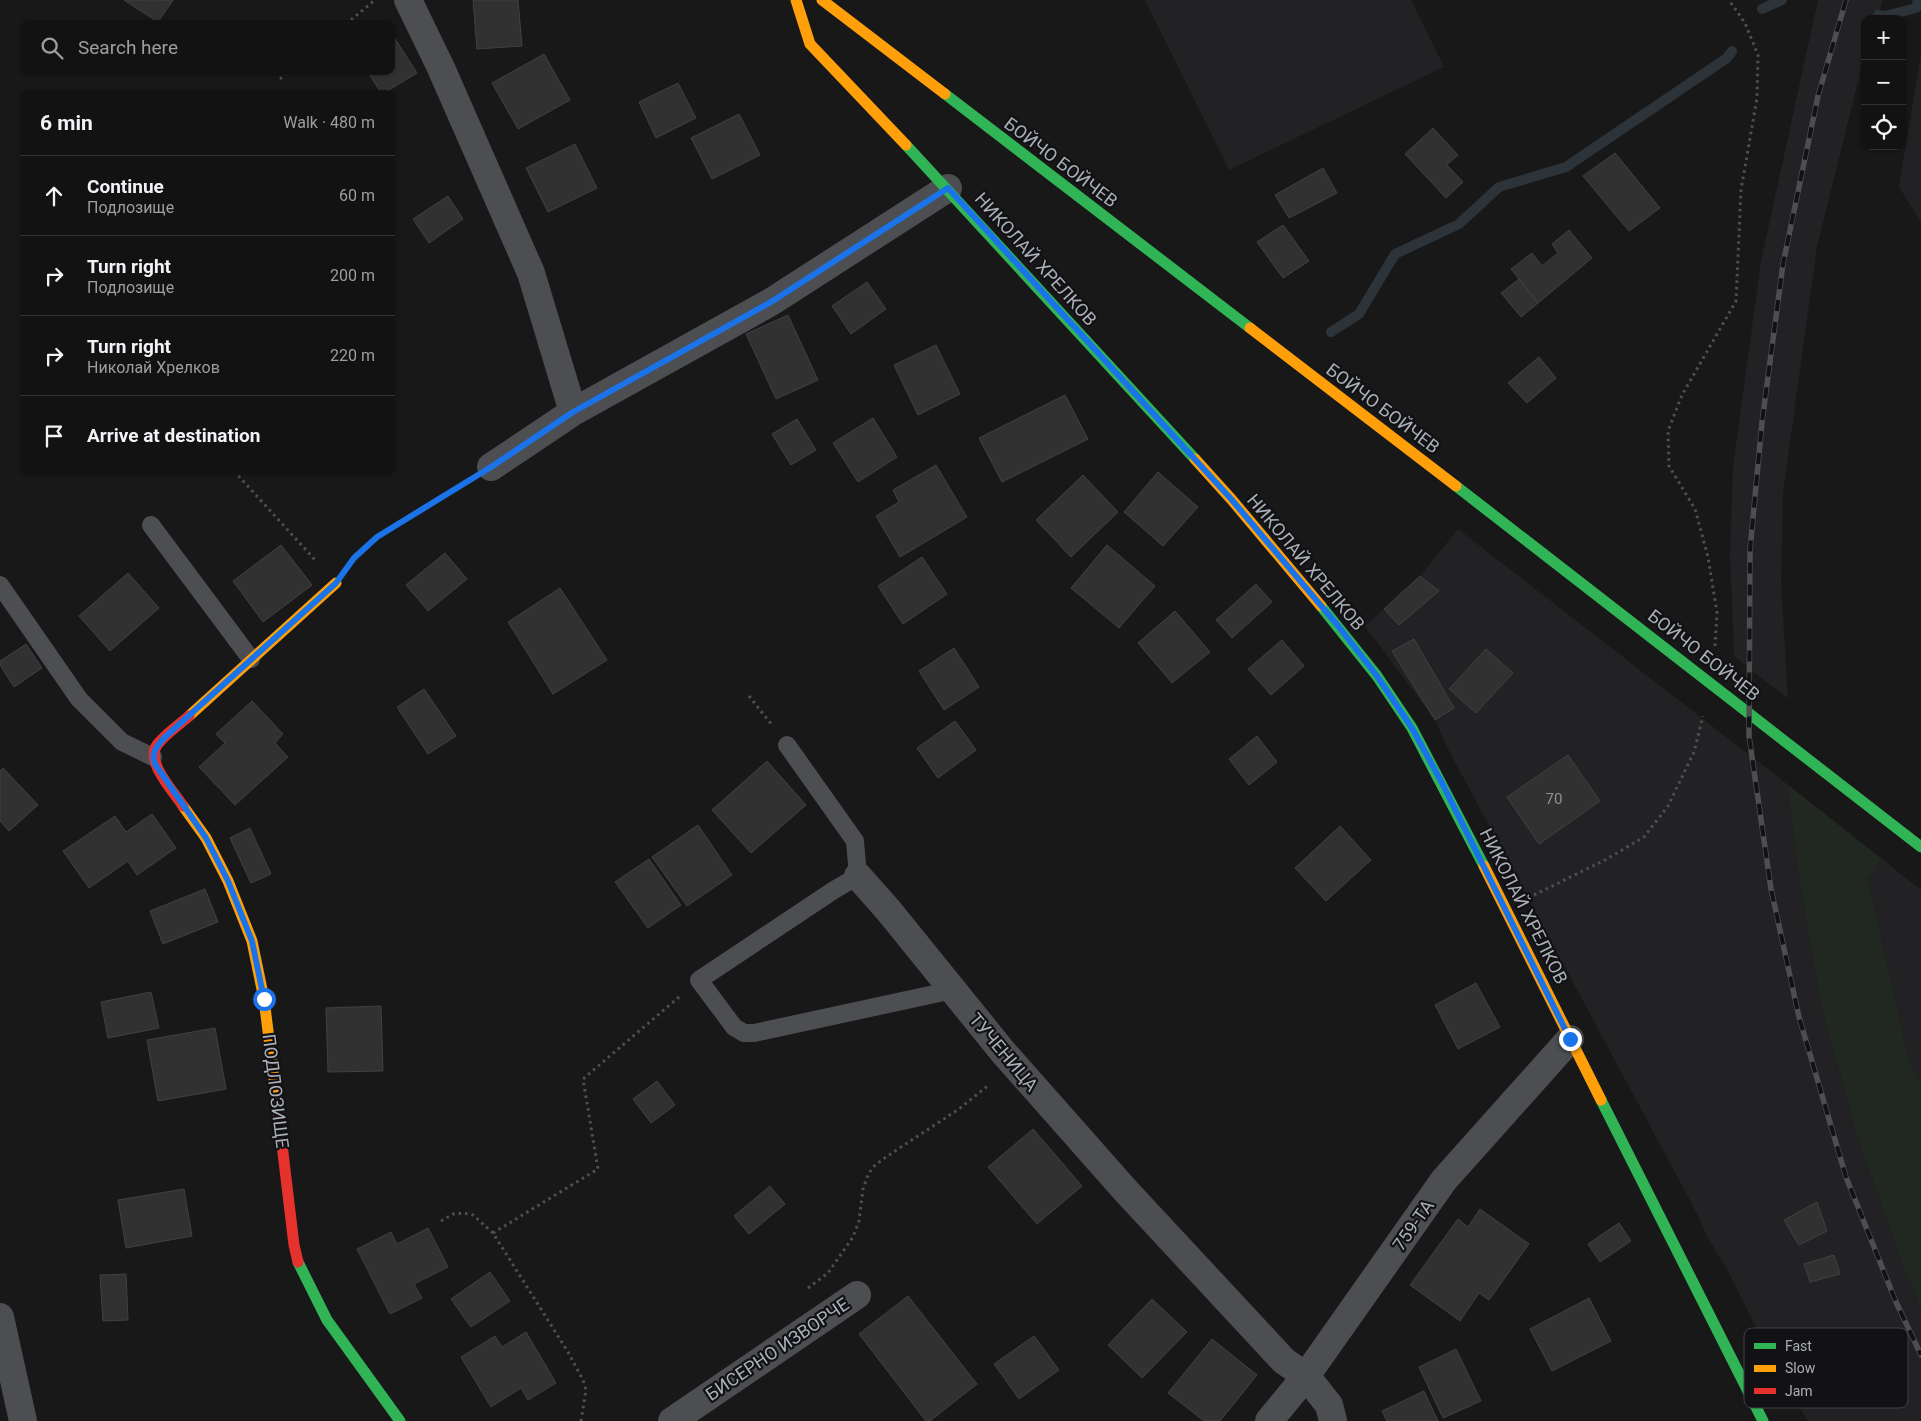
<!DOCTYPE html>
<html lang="en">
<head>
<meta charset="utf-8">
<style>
	body { margin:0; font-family:Roboto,sans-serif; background:#1b1b1b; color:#f1f3f6 }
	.controls { position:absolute; right:15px; top:15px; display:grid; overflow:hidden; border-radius:10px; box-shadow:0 1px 4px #0004 }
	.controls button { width:45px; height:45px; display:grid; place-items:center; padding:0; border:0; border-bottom:1px solid #313232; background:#121212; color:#f1f3f6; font:25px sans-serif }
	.stop { position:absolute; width:15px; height:15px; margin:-11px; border:4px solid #1a73e8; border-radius:50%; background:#fff }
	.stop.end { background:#1a73e8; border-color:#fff; box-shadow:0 1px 5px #0008 }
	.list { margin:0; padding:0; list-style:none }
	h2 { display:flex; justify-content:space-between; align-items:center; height:65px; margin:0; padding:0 20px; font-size:21px }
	h2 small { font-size:16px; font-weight:400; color:#9c9e9f }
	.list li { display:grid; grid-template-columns:32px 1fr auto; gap:15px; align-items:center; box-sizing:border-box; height:80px; padding:0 20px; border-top:1px solid #313232 }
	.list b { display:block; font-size:19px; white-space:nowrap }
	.list p { margin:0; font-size:16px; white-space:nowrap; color:#9c9e9f }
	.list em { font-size:16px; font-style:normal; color:#9c9e9f }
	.icon { flex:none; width:28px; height:28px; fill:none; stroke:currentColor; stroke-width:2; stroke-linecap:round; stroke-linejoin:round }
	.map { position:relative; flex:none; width:1921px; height:1421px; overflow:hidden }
	.search { position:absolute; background:#121212; box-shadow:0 1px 4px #0004; left:20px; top:20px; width:375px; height:55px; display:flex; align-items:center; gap:12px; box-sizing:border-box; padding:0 18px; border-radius:10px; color:#9c9e9f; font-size:19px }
	.panel { position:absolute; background:#121212; box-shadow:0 1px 4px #0004; left:20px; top:90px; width:375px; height:385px; border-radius:10px }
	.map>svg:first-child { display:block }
</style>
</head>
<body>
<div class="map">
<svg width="1921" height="1421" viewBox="0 0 1921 1421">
	<rect width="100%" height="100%" fill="#181818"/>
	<path fill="#222224" d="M1145 0H1411L1444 67 1229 170Z
		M1818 0H1883L1877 19H1865V53L1817 247 1783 493 1781 582 1788 699 1734 656 1730 555 1733 467 1761 261Z
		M1921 55V222L1899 187Z
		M1458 529 1787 784 1800 885 1822 1011 1859 1142 1906 1275 1921 1307V1421H1808L1785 1385 1729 1273 1708 1238 1693 1206 1448 749 1435 720 1365 626 1420 576Z
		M1882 859 1921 890V1081L1910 1064 1868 880Z"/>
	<path fill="#212721" d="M1787 784 1882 859 1868 880 1910 1064 1921 1081V1307L1906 1275 1859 1142 1822 1011 1800 885Z"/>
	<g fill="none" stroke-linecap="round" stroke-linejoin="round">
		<path stroke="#2c3339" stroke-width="10" d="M1762 9 1782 0
			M1878 15 1885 16 1916 8 1918 0
			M1331 332 1359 314 1395 254 1459 224 1499 187 1566 167 1727 58 1732 51"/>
	</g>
	<path fill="#313132" stroke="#404144" d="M124 0H173L158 22Z
		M473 0H518L522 46 477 49Z
		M392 34 417 73 382 94 367 71H391Z
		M544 54 570 100 518 129 492 83Z
		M678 83 696 118 656 138 639 102Z
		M739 114 760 155 712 179 691 138Z
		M1433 128 1458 155 1447 165 1463 182 1446 198 1405 154Z
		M575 144 597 188 548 212 526 168Z
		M1615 153 1660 208 1629 231 1583 176Z
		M1323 168 1337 193 1289 218 1275 195Z
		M448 196 463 219 429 243 413 219Z
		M1283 225 1309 261 1283 278 1257 242Z
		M1569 230 1592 258 1538 303 1511 269 1532 253 1542 266 1558 253 1552 244Z
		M1519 279 1538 303 1521 317 1501 293Z
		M867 282 886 309 851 334 832 306Z
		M788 315 818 380 776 399 746 334Z
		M936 345 960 394 918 415 894 365Z
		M1539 357 1556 378 1527 403 1508 383Z
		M1065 395 1088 439 1002 482 979 438Z
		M873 418 897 457 858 482 833 443Z
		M797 419 816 450 791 465 772 434Z
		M936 465 967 517 900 557 876 516 899 502 893 490Z
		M1158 472 1198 507 1163 546 1124 512Z
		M1083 475 1118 512 1071 557 1036 520Z
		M281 545 312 585 263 622 233 581Z
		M1107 545 1155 586 1119 628 1071 588Z
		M445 553 467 579 428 611 406 585Z
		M922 557 947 594 903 624 878 586Z
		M128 573 159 608 110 651 79 616Z
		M1420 576 1439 591 1399 625 1384 609Z
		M1256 584 1272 602 1232 638 1216 620Z
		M560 588 607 660 553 694 508 622Z
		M1175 611 1210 652 1172 683 1138 643Z
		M1414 639 1454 708 1435 720 1392 651Z
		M1282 640 1304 666 1271 695 1248 669Z
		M26 644 42 668 14 687 0 665V661Z
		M954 648 979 687 944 710 919 671Z
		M1486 649 1513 673 1476 713 1449 689Z
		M424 689 456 736 428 754 397 707Z
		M252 701 283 734 275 743 288 757 235 805 199 767 225 743 216 734Z
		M955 721 976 750 938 778 917 748Z
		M1257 736 1277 762 1249 785 1229 759Z
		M1568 755 1600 801 1539 844 1507 797Z
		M767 761 806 805 751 853 712 810Z
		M3 768 38 805 9 831 0 821V771Z
		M152 814 176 848 137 875 128 861 89 888 63 851 115 816 126 832Z
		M698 825 732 875 687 906 652 857Z
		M1340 826 1371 860 1326 901 1295 868Z
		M250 828 271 874 251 883 230 838Z
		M649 859 681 905 648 928 615 882Z
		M205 889 218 922 163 944 150 911Z
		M1476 983 1500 1027 1458 1049 1435 1005Z
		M151 992 159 1028 108 1038 101 1002Z
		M381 1006 383 1071 328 1072 326 1008Z
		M215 1028 226 1089 158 1101 147 1040Z
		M657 1081 675 1105 651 1123 633 1099Z
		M1033 1129 1082 1186 1037 1224 988 1167Z
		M770 1186 785 1204 749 1234 734 1216Z
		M184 1189 192 1236 126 1248 118 1200Z
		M1817 1202 1827 1231 1799 1245 1784 1220Z
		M1480 1209 1529 1244 1489 1300 1479 1293 1460 1321 1410 1285 1458 1219 1468 1227Z
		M1619 1223 1631 1241 1600 1262 1588 1244Z
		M428 1228 448 1267 414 1284 422 1298 390 1314 357 1249 391 1232 397 1244Z
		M1834 1255 1840 1274 1810 1282 1804 1264Z
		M490 1272 510 1301 471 1327 451 1299Z
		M126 1274 128 1320 103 1321 100 1275Z
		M908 1296 977 1384 930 1421H926L859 1334Z
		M1589 1298 1611 1341 1552 1371 1530 1329Z
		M1152 1299 1187 1332 1142 1378 1108 1345Z
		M526 1332 556 1383 528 1400 521 1388 491 1407 461 1357 495 1336 502 1347Z
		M1034 1336 1059 1370 1019 1399 994 1364Z
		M1212 1339 1257 1375 1220 1421H1204L1168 1393Z
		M1456 1349 1481 1401 1443 1418 1419 1367Z
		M1424 1391 1438 1421H1387L1382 1411Z"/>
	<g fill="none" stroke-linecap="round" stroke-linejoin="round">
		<path stroke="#4e5052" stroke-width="3" stroke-dasharray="2.5 4" stroke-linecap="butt" d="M346 24 375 0
			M280 79 289 71
			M234 471 316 561
			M354 558 377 537 465 483
			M1715 646 1717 613 1708 557 1695 509 1669 466 1668 431 1682 395 1736 301 1741 190 1757 98 1758 55 1745 23 1729 0
			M749 696 772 725
			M1534 895 1605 860 1644 837 1668 806 1694 752 1703 716
			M441 1221 453 1214 463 1213 473 1215 493 1233 568 1352 583 1380 586 1390 581 1421
			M493 1233 598 1169 583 1079 679 997
			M808 1288 828 1273 853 1237 859 1221 863 1189 868 1175 873 1167 886 1157 959 1109 990 1084"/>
		<path stroke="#4d4e51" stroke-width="18" d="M151 525 251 659
			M0 585 79 699 122 742 153 757
			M787 745 855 841 858 876 834 890 699 980 734 1027 744 1033H754L953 990"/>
		<path stroke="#4d4e51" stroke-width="28" d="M408 0 441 68 531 273 573 412
			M491 467 573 412 771 302 948 188
			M858 876 889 911 1003 1052 1126 1191 1284 1361 1306 1376 1329 1405 1333 1421
			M0 1317 23 1421
			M672 1421 857 1295
			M1269 1421 1306 1376 1444 1180 1570 1039"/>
		<path stroke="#30b455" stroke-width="11" d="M945 94 1250 328
			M906 145 1195 459
			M1456 486 1921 847
			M1321 606 1377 676 1412 728 1484 866
			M1601 1100 1763 1421
			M298 1262 327 1320 400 1421"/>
		<path stroke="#ff9f0a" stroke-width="11" d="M796 0 810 44 906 145
			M822 0 945 94
			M1250 328 1456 486
			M1195 459 1232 500 1321 606
			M189 716 336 583
			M183 806 206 838 228 881 252 941 264 999 278 1111
			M1484 866 1601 1100"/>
		<path stroke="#e5322d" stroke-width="11" d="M183 806C174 792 145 762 157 745 165 734 179 725 189 716
			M278 1111 294 1245 298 1262"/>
		<g stroke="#4d4e50" stroke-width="5.5">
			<path id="rail" d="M1846 0 1818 96 1783 264 1762 422 1750 550 1749 736 1771 889 1799 1017 1846 1177 1896 1302 1921 1355"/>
		</g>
		<use href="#rail" stroke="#121214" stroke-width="4" stroke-dasharray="11" stroke-linecap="butt"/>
	</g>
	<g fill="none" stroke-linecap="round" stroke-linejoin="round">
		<path stroke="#1a73e8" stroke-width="6" d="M264 999 252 941 228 881 206 838 155 764C151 753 156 747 164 738L336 583 354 558 377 537 491 467 573 412 771 302 948 188 1232 500 1339 627 1377 676 1412 728 1442 783 1570 1039"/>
	</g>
	<g text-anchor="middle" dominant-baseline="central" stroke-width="4.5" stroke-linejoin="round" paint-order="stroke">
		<g font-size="15" fill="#8c9096">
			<text x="1554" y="799">70</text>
		</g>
		<g font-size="18" fill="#aaafb8" stroke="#121214">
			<text transform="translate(1061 162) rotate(37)">БОЙЧО БОЙЧЕВ</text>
			<text transform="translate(1036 259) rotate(48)">НИКОЛАЙ ХРЕЛКОВ</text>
			<text transform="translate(1383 408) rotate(37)">БОЙЧО БОЙЧЕВ</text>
			<text transform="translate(1306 562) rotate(50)">НИКОЛАЙ ХРЕЛКОВ</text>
			<text transform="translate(1704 655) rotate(38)">БОЙЧО БОЙЧЕВ</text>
			<text transform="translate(1524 906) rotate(63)">НИКОЛАЙ ХРЕЛКОВ</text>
			<text transform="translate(1004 1052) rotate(50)">ТУЧЕНИЦА</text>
			<text transform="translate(276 1091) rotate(83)">ПОДЛОЗИЩЕ</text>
			<text transform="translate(1413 1225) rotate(-55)">759-ТА</text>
			<text transform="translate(777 1349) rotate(-34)">БИСЕРНО ИЗВОРЧЕ</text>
		</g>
	</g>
	<rect x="1744" y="1328" width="164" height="80" rx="8" fill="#121214" stroke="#404145" stroke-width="1"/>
	<rect x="1754" y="1343" width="22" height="6" fill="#30b455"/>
	<rect x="1754" y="1365" width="22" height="7" fill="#ff9f0a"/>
	<rect x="1754" y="1388" width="22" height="6" fill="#e5322d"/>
	<g font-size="14" fill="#aaafb8">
		<text x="1785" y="1351">Fast</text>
		<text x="1785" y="1373">Slow</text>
		<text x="1785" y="1396">Jam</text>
	</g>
</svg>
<div class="controls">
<button>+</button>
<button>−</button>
<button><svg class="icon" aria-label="locate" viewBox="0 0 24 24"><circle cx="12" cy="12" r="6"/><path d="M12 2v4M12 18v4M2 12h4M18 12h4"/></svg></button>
</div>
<div class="stop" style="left:264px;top:999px"></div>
<div class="stop end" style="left:1570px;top:1039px"></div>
<div class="search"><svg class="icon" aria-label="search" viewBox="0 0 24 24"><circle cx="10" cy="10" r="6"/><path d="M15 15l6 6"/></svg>Search here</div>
<section class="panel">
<h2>6 min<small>Walk · 480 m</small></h2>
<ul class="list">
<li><svg class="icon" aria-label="ahead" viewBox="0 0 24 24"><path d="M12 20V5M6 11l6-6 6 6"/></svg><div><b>Continue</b><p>Подлозище</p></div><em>60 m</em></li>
<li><svg class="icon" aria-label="right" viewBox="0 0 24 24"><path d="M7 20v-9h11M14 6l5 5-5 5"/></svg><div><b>Turn right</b><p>Подлозище</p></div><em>200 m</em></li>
<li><svg class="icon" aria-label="right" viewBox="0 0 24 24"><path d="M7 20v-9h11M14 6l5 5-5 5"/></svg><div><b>Turn right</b><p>Николай Хрелков</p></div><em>220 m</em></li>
<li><svg class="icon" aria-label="arrive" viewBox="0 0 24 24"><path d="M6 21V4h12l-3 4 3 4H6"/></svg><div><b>Arrive at destination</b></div></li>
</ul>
</section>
</div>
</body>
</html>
